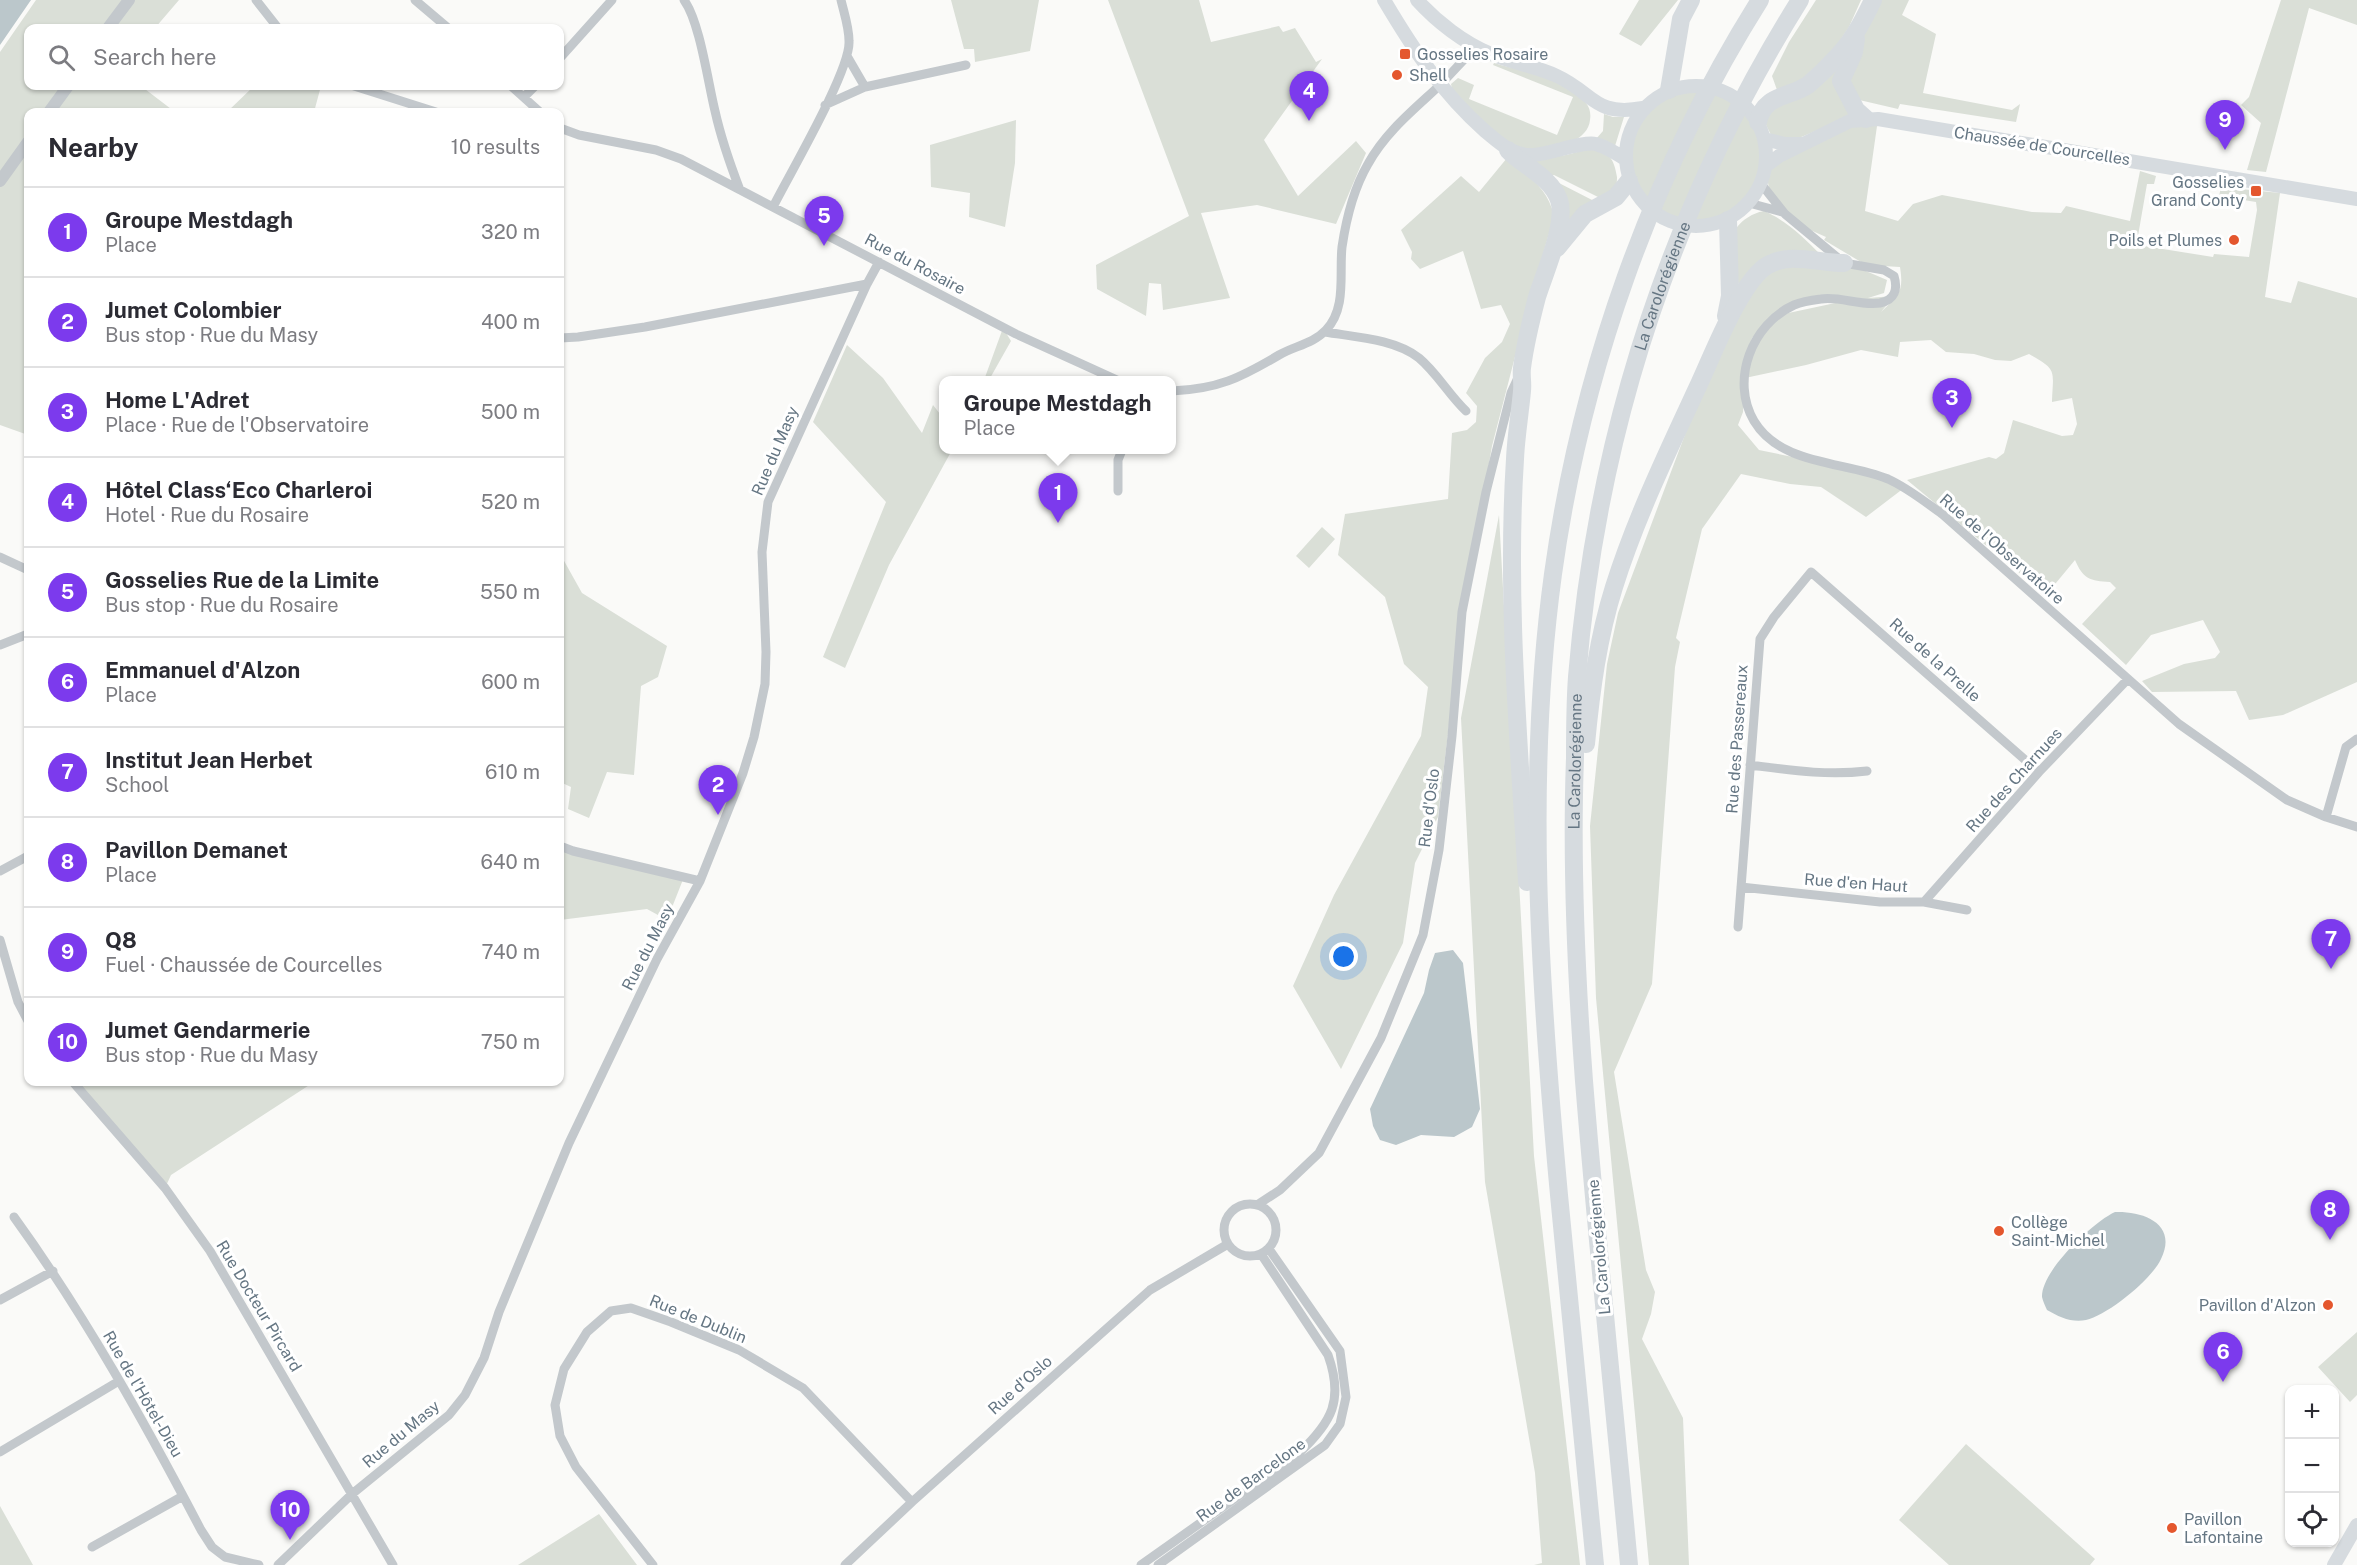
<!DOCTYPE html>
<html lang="en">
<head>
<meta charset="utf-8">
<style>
	body { margin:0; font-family:"Public Sans",sans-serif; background:#f2f2f3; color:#2b2b33 }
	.controls { position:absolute; right:18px; bottom:18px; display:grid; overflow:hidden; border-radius:12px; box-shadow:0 2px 4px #0004 }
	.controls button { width:54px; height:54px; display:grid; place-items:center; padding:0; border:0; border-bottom:2px solid #e1e1e2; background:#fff; color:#2b2b33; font:30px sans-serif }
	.you { position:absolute; left:1344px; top:957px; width:21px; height:21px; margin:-15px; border:4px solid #fff; border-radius:50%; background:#1a73e8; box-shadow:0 0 0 9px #1a73e833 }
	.badge { display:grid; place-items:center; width:39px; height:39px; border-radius:50%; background:#7c3aed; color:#fff; font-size:20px; font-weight:700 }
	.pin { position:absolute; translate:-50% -50px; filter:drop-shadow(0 2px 3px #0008) }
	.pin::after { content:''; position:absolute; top:32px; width:21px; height:18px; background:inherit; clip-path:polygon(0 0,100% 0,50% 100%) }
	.popup { position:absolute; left:939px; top:376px; width:237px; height:78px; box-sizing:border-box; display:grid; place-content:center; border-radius:12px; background:#fff; filter:drop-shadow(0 2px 4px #0005); font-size:20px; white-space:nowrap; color:#7c7c81 }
	.popup b { font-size:22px; color:#2b2b33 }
	.popup::after { content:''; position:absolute; left:50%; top:100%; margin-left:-12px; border:12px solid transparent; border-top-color:#fff }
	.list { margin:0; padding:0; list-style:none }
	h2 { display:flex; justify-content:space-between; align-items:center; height:78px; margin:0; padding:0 24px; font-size:26px }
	h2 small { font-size:20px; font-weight:400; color:#7c7c81 }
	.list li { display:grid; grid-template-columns:39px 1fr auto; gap:18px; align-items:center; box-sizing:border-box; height:90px; padding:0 24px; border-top:2px solid #e1e1e2 }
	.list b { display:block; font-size:22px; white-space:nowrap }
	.list p { margin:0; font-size:20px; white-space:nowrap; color:#7c7c81 }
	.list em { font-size:20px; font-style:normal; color:#7c7c81 }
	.icon { flex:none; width:33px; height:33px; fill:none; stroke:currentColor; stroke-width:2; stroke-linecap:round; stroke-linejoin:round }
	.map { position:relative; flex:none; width:2357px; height:1565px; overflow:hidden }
	.search { position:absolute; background:#fff; box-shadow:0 2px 4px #0004; left:24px; top:24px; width:540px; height:66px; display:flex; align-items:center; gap:15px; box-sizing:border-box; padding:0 21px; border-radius:12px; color:#7c7c81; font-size:22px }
	.panel { position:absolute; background:#fff; box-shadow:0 2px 4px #0004; left:24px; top:108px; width:540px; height:978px; border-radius:12px }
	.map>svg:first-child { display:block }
</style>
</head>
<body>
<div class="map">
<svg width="2357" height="1565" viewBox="0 0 2357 1565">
	<rect width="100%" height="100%" fill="#fafaf8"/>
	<path fill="#dadfd7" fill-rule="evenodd" d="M36 0H179L155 28H28V86H141L175 112H28V435L0 425V52Z
		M951 0H1039L1030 51 975 62 974 49H964Z
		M1108 0H1199L1211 42 1279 26 1283 32 1295 28 1316 62 1322 59 1264 140 1298 196 1356 141 1366 153 1336 224 1257 205 1201 213 1230 298 1163 310 1161 284 1149 283 1146 316 1097 289 1096 265 1189 216Z
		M1639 0H1678L1641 46 1619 34Z
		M1816 0H1861L1849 27 1837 45 1800 83 1777 90 1772 76 1789 42Z
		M1878 0H1909L1902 15 1936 34 1923 93 2012 110 2020 104 2016 122 1900 104 1898 109 1855 99 1851 89 1848 64Z
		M2281 0H2357V25L2309 8 2266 172 2247 170 2261 123 2241 105 2249 97Z
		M1846 51 1855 114 1785 144 1774 141 1765 123 1764 110Z
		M1494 63C1525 72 1564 77 1586 103 1590 108 1591 114 1590 120 1588 147 1533 156 1513 145 1492 134 1469 106 1452 89L1451 84 1458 78 1474 85 1469 99 1557 135 1573 97 1493 65Z
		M1688 85C1742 88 1762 113 1767 165L1793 144 1878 119 1865 211 1898 221 1913 204 1942 195 2032 212 2061 213 2066 206 2130 221 2140 171 2156 176 2154 184H2147L2138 236 2146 238 2144 246 2213 257 2214 254 2249 257 2257 210 2256 202 2219 196 2221 187 2280 193 2265 297 2291 303 2298 281 2357 298V682L2283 715 2249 720 2236 691 2152 692 2142 681 2184 664 2215 658 2220 652 2203 620 2151 635 2126 665 2082 624 2116 588 2110 582C2090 581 2083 579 2075 560L2046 595 1907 480 1989 457 1996 459 2004 453 2013 420 2062 436 2073 435 2077 424 2072 398 2052 402C2053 370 2058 370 2029 354L2011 361 1995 360 1974 354 1946 352 1931 340 1900 342 1898 357 1861 350 1806 365 1745 378 1743 412 1738 425 1759 450 1852 469 1904 488 1866 517 1821 487 1790 484 1741 474 1702 529 1676 638 1680 642 1675 667 1652 984 1614 1072 1646 1270 1655 1292 1651 1314 1642 1339 1683 1418 1689 1565H1649L1596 998 1590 826 1607 664 1618 613 1722 336 1766 265 1854 266 1887 280 1884 293 1868 298 1894 296 1881 312C1899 295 1904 292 1900 267L1866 265 1824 240 1826 237 1799 225 1771 198 1766 173C1762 183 1758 192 1751 201 1730 228 1687 234 1660 215 1654 211 1646 207 1641 201 1604 151 1632 99 1688 85ZM1818 300 1840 302 1779 315 1761 333 1746 365 1752 338 1780 309Z
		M254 86H321L314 112H227Z
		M1604 114 1613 117H1624L1615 146 1596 139 1603 131Z
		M1016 120 1015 163 1005 227 969 217 970 193 931 187 930 145Z
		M1589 149C1609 151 1614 158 1617 177 1617 181 1617 187 1613 190 1610 193 1604 196 1600 198L1554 175 1548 176 1533 160 1566 155Z
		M1507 158C1528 176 1548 188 1554 216L1526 314 1492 446 1460 632 1438 817 1415 863 1403 943 1341 1069 1293 986 1334 895 1421 736 1428 687 1404 664 1385 597 1338 555 1345 514 1448 499 1452 433 1467 430 1476 422 1477 406 1466 393 1485 358 1502 342 1510 324 1501 305 1481 309 1463 251 1420 269 1411 259 1412 252 1401 230 1461 176 1479 192Z
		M1555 181 1596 202 1568 224Z
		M1764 211C1788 221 1806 240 1824 258L1803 254 1739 290C1738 277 1732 249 1733 237 1735 223 1752 213 1764 211Z
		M1003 328 1011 341 989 380H984Z
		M847 345 883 378 922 433 933 405 944 419V450H952L889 565 845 668 823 657 886 502 813 422Z
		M1499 515 1534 1156 1580 1565H1534L1542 1563 1535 1473 1485 1182 1461 718Z
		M560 516H563V559L582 593 667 646 658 677 641 686 634 775 607 772 589 818 568 809 571 787 560 782Z
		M1322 527 1335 539 1309 568 1296 556Z
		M560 844 684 877 667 920 647 909 560 920Z
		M73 1082H314L171 1175 165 1188Z
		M2357 1332V1395L2350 1402 2318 1367Z
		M1966 1444 2095 1559 2090 1565H1949L1899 1520Z
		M0 1506 33 1565H0Z
		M599 1514 637 1565H518Z"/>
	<path fill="#bbc7cb" d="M0 0H31L0 45Z
		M1453 950 1463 963 1480 1109 1472 1127 1454 1137 1421 1135 1396 1145 1380 1140 1373 1126 1370 1109 1424 993 1429 970 1435 953Z
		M2115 1212C2144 1211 2178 1224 2161 1259 2152 1279 2108 1315 2086 1320 2072 1323 2059 1317 2047 1310 2045 1306 2043 1301 2042 1297 2041 1271 2093 1222 2115 1212Z"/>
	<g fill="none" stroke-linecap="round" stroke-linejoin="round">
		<path stroke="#c3c8cc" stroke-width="9" d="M256 0 278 28
			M415 0 448 28
			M684 0C700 22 708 83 715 111 721 138 730 164 740 190
			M847 56 865 87
			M560 58 612 0
			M354 86 436 112
			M511 86 540 112
			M524 97 535 86
			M825 105 865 87 966 65
			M560 128 579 135 656 150 681 159 1016 334 1117 380
			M1762 185 1785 214 1844 263 1884 270 1894 276C1898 289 1895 300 1880 303 1860 306 1840 296 1821 299 1813 300 1801 302 1794 305 1752 324 1730 380 1754 421 1781 466 1845 461 1888 479 1908 488 1925 502 1942 514L2179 724 2287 800 2326 817 2357 827
			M1749 203 1782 212
			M773 207C789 175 851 70 849 41 849 27 844 13 841 0
			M1325 332C1355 337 1395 339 1419 358 1437 373 1449 395 1466 411
			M560 338 578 337 645 327 867 284
			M1172 391C1218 389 1240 378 1279 355 1294 346 1313 344 1326 330 1347 308 1339 274 1342 247 1346 220 1354 188 1368 164 1385 133 1412 111 1438 87 1451 74 1463 60 1476 47
			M1118 491V460L1122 450
			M0 557 28 570
			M0 645 28 634
			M1750 765C1789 770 1827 776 1867 771
			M2326 817 2346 747 2357 739
			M560 846 573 851 700 881
			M0 871 28 856
			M1741 887 1880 902H1924L1967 910
			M1924 902 2039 772 2128 679
			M1738 927 1760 639 1774 617 1811 572 2039 772
			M0 940 18 1002 28 1021
			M73 1082 165 1188 210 1251 393 1565
			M1224 1230a26 26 0 1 1 52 0a26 26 0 1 1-52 0Z
			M1257 1205 1280 1190 1319 1153 1381 1038 1423 935 1439 850 1452 736 1462 612 1486 492 1511 393 1517 380
			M14 1217C85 1315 145 1423 201 1530L212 1547 225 1557 259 1565
			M0 1300 53 1271
			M0 1452 119 1381
			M92 1547 183 1496
			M278 1565 352 1494 449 1415 465 1395 484 1358 499 1312 569 1143 657 959 700 881 743 773 754 737 765 684 766 652 762 552 768 502 867 284 879 262
			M653 1565 576 1467 560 1436 555 1405 564 1369 587 1332 611 1311 631 1308 671 1322 739 1350 803 1388 912 1502
			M845 1565 912 1502 1150 1290 1228 1244
			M1141 1565 1299 1453C1332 1422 1344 1400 1328 1355L1261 1254
			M1158 1565 1325 1445 1340 1424 1346 1397 1340 1351 1269 1249"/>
		<path stroke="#c3c8cc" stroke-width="12" d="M108 28 129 0
			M49 112 68 86
			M0 181 28 142"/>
		<path stroke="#d6dbdf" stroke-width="14" d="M1384 0C1413 49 1442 93 1485 131 1500 143 1512 156 1533 155 1551 154 1582 141 1596 144 1606 147 1616 153 1625 159
			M1417 0C1437 22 1464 43 1491 54 1513 63 1535 66 1557 76 1594 93 1594 117 1643 108
			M1626 156a70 70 0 1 1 140 0a70 70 0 1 1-140 0Z
			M1764 139 1785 144H1801
			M1767 165 1779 156 1850 121 1878 119 2357 199
			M2334 1565 2357 1525"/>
		<g stroke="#d6dbdf" stroke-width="18">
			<path d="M1856 39 1854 52 1841 81 1856 110 1866 119"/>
			<path d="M1669 90 1681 19 1691 0"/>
			<path d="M1758 122C1764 94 1789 98 1808 85 1816 78 1825 70 1832 62 1851 44 1862 23 1873 0"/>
			<path d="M1508 150C1523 166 1551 177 1559 200 1567 223 1544 274 1537 297 1531 320 1525 344 1522 368 1521 376 1523 383 1522 391 1520 413 1516 436 1515 459 1506 598 1519 742 1527 882"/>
			<path d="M1557 248 1585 214 1616 197 1629 181"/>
			<path d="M1726 316 1730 296 1728 220"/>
			<path d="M1586 744C1591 691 1598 638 1614 587 1636 517 1669 449 1700 382 1713 354 1742 279 1768 265 1791 252 1818 263 1844 263"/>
			<path d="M1595 1565C1583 1442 1571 1318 1559 1195 1540 989 1525 779 1553 574 1581 372 1651 173 1760 0"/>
			<path id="s1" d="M1629 1565C1614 1404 1597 1243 1584 1081 1576 973 1571 866 1575 758 1575 731 1575 704 1577 677 1597 433 1670 208 1800 0"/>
		</g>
	</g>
	<g fill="#e4572e" stroke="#fff" stroke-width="2">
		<rect x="1399" y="48" width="12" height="12" rx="3"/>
		<circle cx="1397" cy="75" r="6"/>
		<rect x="2250" y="185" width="12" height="12" rx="3"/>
		<circle cx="2234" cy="240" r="6"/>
		<circle cx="1999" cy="1231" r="6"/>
		<circle cx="2328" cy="1305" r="6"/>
		<circle cx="2172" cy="1528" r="6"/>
	</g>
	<g text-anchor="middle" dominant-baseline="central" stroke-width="6" stroke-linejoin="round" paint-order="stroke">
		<g font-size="16" fill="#657683" stroke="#fff" text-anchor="start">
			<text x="1417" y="54">Gosselies Rosaire</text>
			<text x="1409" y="75">Shell</text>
			<text x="2244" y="182" text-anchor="end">Gosselies<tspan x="2244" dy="18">Grand Conty</tspan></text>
			<text x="2222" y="240" text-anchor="end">Poils et Plumes</text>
			<text x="2011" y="1222">Collège<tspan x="2011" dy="18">Saint-Michel</tspan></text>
			<text x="2316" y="1305" text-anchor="end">Pavillon d'Alzon</text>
			<text x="2184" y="1519">Pavillon<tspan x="2184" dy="18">Lafontaine</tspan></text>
		</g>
		<g font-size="16" fill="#657683" stroke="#fff">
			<text transform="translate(2042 146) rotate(9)">Chaussée de Courcelles</text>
			<text transform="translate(915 264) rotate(28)">Rue du Rosaire</text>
			<text stroke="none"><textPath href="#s1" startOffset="1292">La Carolorégienne</textPath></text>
			<text transform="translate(775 451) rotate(-67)">Rue du Masy</text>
			<text transform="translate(2002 549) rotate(41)">Rue de l'Observatoire</text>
			<text transform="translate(1935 660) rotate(42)">Rue de la Prelle</text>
			<text transform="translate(1737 739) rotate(-86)">Rue des Passereaux</text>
			<text stroke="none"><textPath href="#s1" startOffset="806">La Carolorégienne</textPath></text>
			<text transform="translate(2014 780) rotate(-48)">Rue des Charnues</text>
			<text transform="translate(1429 808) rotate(-83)">Rue d'Oslo</text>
			<text transform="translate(1856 883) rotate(4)">Rue d'en Haut</text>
			<text transform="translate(648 947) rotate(-63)">Rue du Masy</text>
			<text transform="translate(1599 1247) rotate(-95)">La Carolorégienne</text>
			<text transform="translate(259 1306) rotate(59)">Rue Docteur Pircard</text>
			<text transform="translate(698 1319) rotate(22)">Rue de Dublin</text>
			<text transform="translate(1020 1385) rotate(-42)">Rue d'Oslo</text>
			<text transform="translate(143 1394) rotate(60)">Rue de l’Hôtel-Dieu</text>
			<text transform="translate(401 1434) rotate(-40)">Rue du Masy</text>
			<text transform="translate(1251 1480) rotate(-36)">Rue de Barcelone</text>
		</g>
	</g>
</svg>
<div class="controls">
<button>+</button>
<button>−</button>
<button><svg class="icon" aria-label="locate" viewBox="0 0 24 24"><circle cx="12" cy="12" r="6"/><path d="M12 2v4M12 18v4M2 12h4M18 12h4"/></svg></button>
</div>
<div class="you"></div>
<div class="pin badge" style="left:1058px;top:523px">1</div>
<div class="popup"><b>Groupe Mestdagh</b>Place</div>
<div class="pin badge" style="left:718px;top:815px">2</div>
<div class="pin badge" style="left:1952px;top:428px">3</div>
<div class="pin badge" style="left:1309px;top:121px">4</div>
<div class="pin badge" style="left:824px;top:246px">5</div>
<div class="pin badge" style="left:2223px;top:1382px">6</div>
<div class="pin badge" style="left:2331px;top:969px">7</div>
<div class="pin badge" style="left:2330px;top:1240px">8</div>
<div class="pin badge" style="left:2225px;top:150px">9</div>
<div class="pin badge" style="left:290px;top:1540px">10</div>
<div class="search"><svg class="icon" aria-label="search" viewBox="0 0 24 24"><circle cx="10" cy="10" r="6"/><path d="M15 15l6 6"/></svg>Search here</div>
<section class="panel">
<h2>Nearby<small>10 results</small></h2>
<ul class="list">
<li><span class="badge">1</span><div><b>Groupe Mestdagh</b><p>Place</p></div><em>320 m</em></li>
<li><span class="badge">2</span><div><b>Jumet Colombier</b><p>Bus stop · Rue du Masy</p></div><em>400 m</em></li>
<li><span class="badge">3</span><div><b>Home L'Adret</b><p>Place · Rue de l'Observatoire</p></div><em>500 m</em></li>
<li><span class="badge">4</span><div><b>Hôtel Class‘Eco Charleroi</b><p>Hotel · Rue du Rosaire</p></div><em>520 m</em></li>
<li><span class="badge">5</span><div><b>Gosselies Rue de la Limite</b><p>Bus stop · Rue du Rosaire</p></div><em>550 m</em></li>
<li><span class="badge">6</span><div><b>Emmanuel d'Alzon</b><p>Place</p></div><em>600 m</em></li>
<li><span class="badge">7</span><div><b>Institut Jean Herbet</b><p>School</p></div><em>610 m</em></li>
<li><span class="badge">8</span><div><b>Pavillon Demanet</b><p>Place</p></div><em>640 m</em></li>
<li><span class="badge">9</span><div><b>Q8</b><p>Fuel · Chaussée de Courcelles</p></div><em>740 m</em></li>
<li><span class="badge">10</span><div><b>Jumet Gendarmerie</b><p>Bus stop · Rue du Masy</p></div><em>750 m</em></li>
</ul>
</section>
</div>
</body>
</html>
